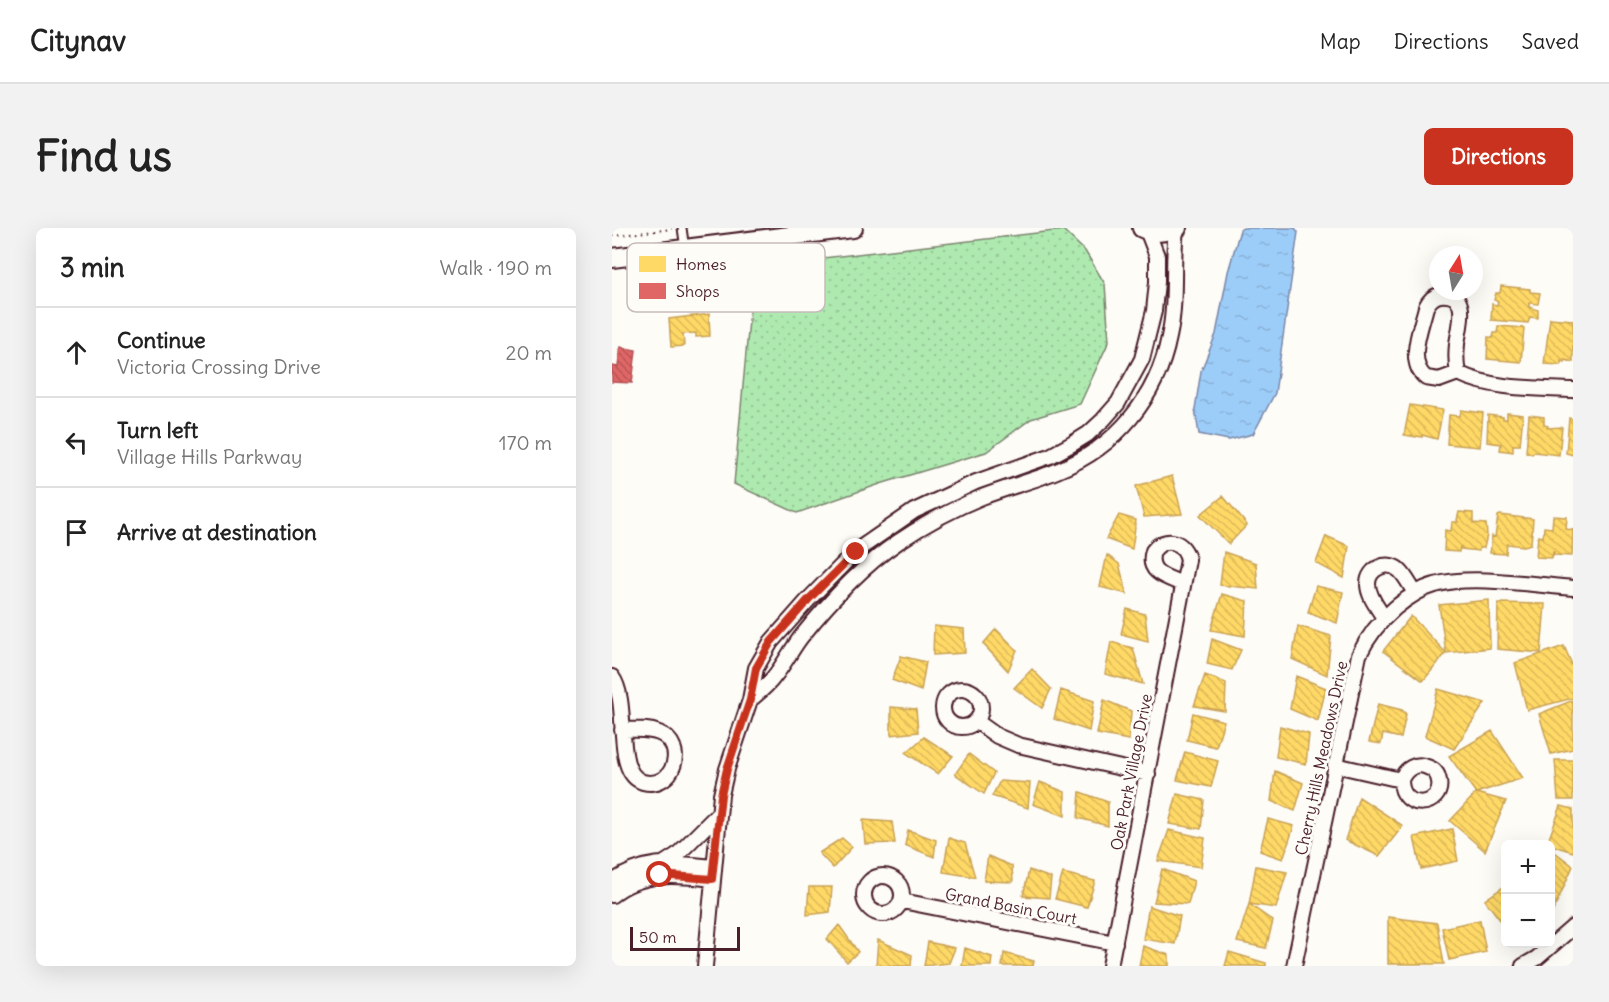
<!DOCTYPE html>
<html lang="en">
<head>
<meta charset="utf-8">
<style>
	body { margin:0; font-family:Delius,sans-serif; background:#f2f2f2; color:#222 }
	.controls { position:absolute; right:18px; bottom:18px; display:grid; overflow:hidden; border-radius:9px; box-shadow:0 6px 24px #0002 }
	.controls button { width:54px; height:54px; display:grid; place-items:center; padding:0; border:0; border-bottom:2px solid #e0e0e0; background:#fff; color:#222; font:30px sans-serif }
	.compass { position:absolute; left:817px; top:18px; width:54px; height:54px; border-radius:50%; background:#fff; box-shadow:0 6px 24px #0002; rotate:11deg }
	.scale { position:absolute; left:18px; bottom:15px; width:110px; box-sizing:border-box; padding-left:6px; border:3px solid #4a1f2b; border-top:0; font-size:16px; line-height:21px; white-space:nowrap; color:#4a1f2b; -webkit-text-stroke:4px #fdfcf7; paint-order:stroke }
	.stop { position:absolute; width:18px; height:18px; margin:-14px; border:4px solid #c8321e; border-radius:50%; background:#fff }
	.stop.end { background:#c8321e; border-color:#fff; box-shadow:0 2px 6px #0008 }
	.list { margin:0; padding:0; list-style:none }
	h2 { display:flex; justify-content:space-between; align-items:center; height:78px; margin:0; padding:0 24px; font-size:26px }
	h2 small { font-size:20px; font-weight:400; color:#767676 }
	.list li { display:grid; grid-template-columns:39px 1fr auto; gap:18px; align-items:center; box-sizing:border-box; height:90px; padding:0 24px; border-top:2px solid #e0e0e0 }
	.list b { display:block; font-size:22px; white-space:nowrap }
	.list p { margin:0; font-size:20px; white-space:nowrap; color:#767676 }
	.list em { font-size:20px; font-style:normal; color:#767676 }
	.icon { flex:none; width:33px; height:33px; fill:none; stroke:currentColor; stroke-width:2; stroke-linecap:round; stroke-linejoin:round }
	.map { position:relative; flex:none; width:961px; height:738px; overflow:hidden; border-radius:9px }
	header { display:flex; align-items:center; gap:36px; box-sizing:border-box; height:84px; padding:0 30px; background:#fff; border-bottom:2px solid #e0e0e0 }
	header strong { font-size:28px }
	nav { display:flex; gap:33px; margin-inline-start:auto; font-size:21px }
	.intro { display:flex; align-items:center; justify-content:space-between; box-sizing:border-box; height:144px; padding:0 36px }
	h1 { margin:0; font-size:42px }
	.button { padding:15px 27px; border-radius:9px; background:#c8321e; color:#fff; font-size:21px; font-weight:700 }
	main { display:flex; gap:36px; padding:0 36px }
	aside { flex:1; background:#fff; border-radius:9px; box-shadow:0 6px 24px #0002 }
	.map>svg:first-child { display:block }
</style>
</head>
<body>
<header>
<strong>Citynav</strong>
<nav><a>Map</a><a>Directions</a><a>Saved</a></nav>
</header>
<div class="intro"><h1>Find us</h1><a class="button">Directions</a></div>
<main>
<aside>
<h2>3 min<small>Walk · 190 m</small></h2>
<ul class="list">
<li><svg class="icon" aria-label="ahead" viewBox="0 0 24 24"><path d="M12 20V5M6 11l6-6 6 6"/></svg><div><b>Continue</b><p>Victoria Crossing Drive</p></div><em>20 m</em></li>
<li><svg class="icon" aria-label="left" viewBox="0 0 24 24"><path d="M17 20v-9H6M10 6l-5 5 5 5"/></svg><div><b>Turn left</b><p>Village Hills Parkway</p></div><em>170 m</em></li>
<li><svg class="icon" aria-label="arrive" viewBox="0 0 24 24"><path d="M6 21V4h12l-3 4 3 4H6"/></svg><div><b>Arrive at destination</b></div></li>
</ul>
</aside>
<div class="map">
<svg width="961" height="738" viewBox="0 0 961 738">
	<defs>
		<pattern id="grass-dots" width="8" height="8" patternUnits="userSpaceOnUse" patternTransform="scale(1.5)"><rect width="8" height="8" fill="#aeeab0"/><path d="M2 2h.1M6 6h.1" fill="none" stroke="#97c898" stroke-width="1.8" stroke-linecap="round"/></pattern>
		<pattern id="water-ripples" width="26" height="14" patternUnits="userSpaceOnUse" patternTransform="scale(1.5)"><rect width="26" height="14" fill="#9ccdf9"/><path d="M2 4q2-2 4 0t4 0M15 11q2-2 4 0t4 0" fill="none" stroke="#88b0d6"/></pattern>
		<pattern id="homes-back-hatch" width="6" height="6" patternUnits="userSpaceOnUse" patternTransform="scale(1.5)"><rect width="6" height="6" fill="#ffd966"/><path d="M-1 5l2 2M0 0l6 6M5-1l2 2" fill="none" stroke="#dcba59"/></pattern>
		<pattern id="shops-back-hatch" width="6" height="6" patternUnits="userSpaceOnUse" patternTransform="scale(1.5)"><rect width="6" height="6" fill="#e06666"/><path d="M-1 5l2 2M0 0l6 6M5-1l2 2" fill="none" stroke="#b85354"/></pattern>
	</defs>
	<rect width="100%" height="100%" fill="#fdfcf7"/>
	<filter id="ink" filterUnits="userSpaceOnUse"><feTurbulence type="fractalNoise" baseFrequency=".0167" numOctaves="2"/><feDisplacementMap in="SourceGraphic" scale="12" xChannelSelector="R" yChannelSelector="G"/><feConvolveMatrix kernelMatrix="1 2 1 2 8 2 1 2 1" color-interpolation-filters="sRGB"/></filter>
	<g filter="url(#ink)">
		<path fill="url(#grass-dots)" stroke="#7c846e" stroke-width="1.5" d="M451 2 473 23 493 56 497 113 468 176 419 191 374 224 268 256 185 285 122 256 142 38Z"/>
		<path fill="url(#water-ripples)" stroke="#7b87a7" stroke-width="1.5" d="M631 0H683L686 4 663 165 641 206 617 212 587 206 583 181 589 143 604 106 616 44 628 2Z"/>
		<path fill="url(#homes-back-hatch)" stroke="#c9a154" stroke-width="1.5" d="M889 58 918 61V64L928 65 926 76 917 75V79L926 82V90L918 89 916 95 879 92 880 76 885 77 886 73 882 72 884 65H888Z
			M97 86 98 108 84 109V105L71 106 72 118 59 119 57 91Z
			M938 90 961 92V134L953 132V134L949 133V137L932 136Z
			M886 98 912 100 909 134 875 131 876 109 881 110 882 105H885Z
			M798 177 831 182 825 211 810 207V209L805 208 804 209 792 207Z
			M849 182 871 185 868 219 835 216 837 187 848 188Z
			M895 185 911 187 908 217H901V224L888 222 889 216 875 214 876 187 891 189V191H895Z
			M917 187 932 189V197L936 198 935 200 950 199 947 227 922 224 920 226 914 224Z
			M957 190 961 191V227L954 225Z
			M560 248 570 286 532 289 524 258Z
			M611 268 635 297 617 316 588 287Z
			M847 284 861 285V295L874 296 875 307 872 320H867V323L849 321 848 318 847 324 832 323 833 302 839 303 840 294H846L845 292Z
			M507 287 524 292 520 321 494 311Z
			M888 287 921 291 919 316 912 318 895 316 894 326 878 325 880 308 883 309 886 288Z
			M941 288 955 289 954 301 961 302 960 328 942 327V324H941L940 330 924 329 926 308 931 309 932 299 940 300Z
			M714 308 737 318 732 350 704 335Z
			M612 324 644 335 646 361 608 357Z
			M495 327 507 336 515 366 488 359Z
			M704 358 731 364 725 395 696 384Z
			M610 366 635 373 633 408 599 402Z
			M877 372 878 420 834 425 827 377Z
			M886 375 933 376 929 425 885 421Z
			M515 381 533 386 536 413 509 406Z
			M799 388 834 425 811 453 771 423Z
			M322 398 352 401 353 425 321 427Z
			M686 398 719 408 715 447 680 431Z
			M384 401 405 422 396 443 371 416Z
			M600 411 629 422 620 442 595 436Z
			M499 414 521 420 531 456 493 446Z
			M952 418 961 439V470L915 482 903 435Z
			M289 428 314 434 309 463 280 452Z
			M420 441 439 461 430 480 402 460Z
			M593 447 614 455 613 483 582 478Z
			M684 448 714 460 706 493 678 481Z
			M826 461 873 475 842 521 813 508Z
			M449 462 482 473 477 503 442 491Z
			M492 472 519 483 517 512 485 506Z
			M961 472V521L939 526 927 486Z
			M766 476 790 482 794 486 789 510 771 506 769 516 757 514Z
			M279 479 304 481 306 504 279 507Z
			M581 485 612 493 604 519 575 512Z
			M668 498 697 506 694 536 664 529Z
			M880 503 911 550 864 565 837 528Z
			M312 509 341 528 326 546 294 525Z
			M573 524 606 533 599 559 565 552Z
			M357 526 382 545 372 566 343 546Z
			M943 532H961V572H946Z
			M663 543 691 555 683 583 659 573Z
			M388 553 418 555 416 580 380 568Z
			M428 554 453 564V588L421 576Z
			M468 564 496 574V598L466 590Z
			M864 565 894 573 873 623 838 593Z
			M565 566 592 572 589 601 557 596Z
			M747 569 791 598 767 628 733 612Z
			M949 578 961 581V624L935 616Z
			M656 591 682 598 671 631 648 623Z
			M251 592 280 594 283 615 253 616Z
			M840 601 846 633 809 641 802 609Z
			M296 602 324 612 322 629 293 617Z
			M557 602 593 610 589 639 546 633Z
			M230 610 240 619 221 640 207 625Z
			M337 610 353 615 363 649 331 644Z
			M939 621 961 638 941 683 939 681Z
			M376 628 400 638 401 654 372 653Z
			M644 638 675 644 664 680 637 676Z
			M550 641 582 653 576 676 542 674Z
			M417 642 439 650 437 670 411 668Z
			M451 645 483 653 475 679 443 671Z
			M894 657V700L873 672Z
			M197 659H220L218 684 195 687Z
			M637 676 661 693 654 720 625 714Z
			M537 678 568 688 563 716 531 711Z
			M776 689 825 695 832 736H776Z
			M868 692 874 724 837 732 830 700Z
			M227 697 246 724 235 734 215 711Z
			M266 712 300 727 299 738H264Z
			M316 714 343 720 337 735 312 738Z
			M531 718 557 727V738H527Z
			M353 720 380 729 379 738H350Z
			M617 724 654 735V738H613Z
			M392 725 422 733 421 738H390Z"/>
		<path fill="url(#shops-back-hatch)" stroke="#b35154" stroke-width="1.5" d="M8 119 24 122 20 155 0 154V138L6 139Z"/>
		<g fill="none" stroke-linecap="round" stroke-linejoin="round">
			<g stroke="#4a1f2b" stroke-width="11">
				<path id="service" d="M70 0 73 21"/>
			</g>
			<g stroke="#4a1f2b" stroke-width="18">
				<path id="minor" d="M846 145C844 136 844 126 845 116 847 99 860 64 828 67 821 68 817 73 814 79 809 100 794 134 814 150L827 152 846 145C881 162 923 160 961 162
					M772 390C766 380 756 368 756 356 756 340 776 332 787 342 794 348 798 358 803 365
					M0 449C19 475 0 545 31 554 62 562 76 517 47 505 35 500 22 502 10 502
					M331 480a19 19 0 1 1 38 0a19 19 0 1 1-38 0Z
					M138 472C146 465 155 458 161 450 172 437 179 422 189 409 217 374 249 339 286 314 313 296 340 281 370 269 395 259 422 253 447 242 504 219 545 170 557 109 565 73 560 36 564 0
					M364 493 385 508 406 517 536 546
					M723 537 789 552C789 585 832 579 827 553 826 546 822 541 815 539 804 534 793 541 789 552
					M51 636 65 627 107 585
					M252 667a19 19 0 1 1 38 0a19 19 0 1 1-38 0Z
					M0 654C36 630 60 635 101 639
					M0 667C29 643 66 647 100 651
					M290 673 503 715
					M93 738 109 567 115 541 138 472 144 440 159 414 197 371 244 323 302 283 364 254 438 228 460 216 476 206 491 192 506 175 530 131 542 83 545 54V28L535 2
					M498 738 576 332C573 313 553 307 541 323 534 345 554 349 571 356
					M682 738 747 427C756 408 768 393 783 380 795 370 808 361 823 357 858 346 923 357 961 360
					M911 738 925 730 961 699"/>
			</g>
			<g stroke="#4a1f2b" stroke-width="22">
				<path id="tertiary" d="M530 0C542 6 553 4 565 0
					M0 30 241 0"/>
			</g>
			<path stroke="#4a1f2b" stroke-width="2" stroke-dasharray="1.5 4.5" stroke-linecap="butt" d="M0 8 60 1"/>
			<use href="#service" stroke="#fdfcf7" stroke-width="7"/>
			<use href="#minor" stroke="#fdfcf7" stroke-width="14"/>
			<use href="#tertiary" stroke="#fdfcf7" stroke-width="18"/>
		</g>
	</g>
	<g fill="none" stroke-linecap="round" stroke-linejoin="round" filter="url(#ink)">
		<path stroke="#c8321e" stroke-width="8" d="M48 647 100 651 109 567 115 541 138 472 144 440 159 414 197 371 244 324"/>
	</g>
	<g text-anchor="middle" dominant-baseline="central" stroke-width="6" stroke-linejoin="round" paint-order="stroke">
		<g font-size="16" fill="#4a1f2b" stroke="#fdfcf7">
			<text transform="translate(709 530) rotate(-78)">Cherry Hills Meadows Drive</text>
			<text transform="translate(519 544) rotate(-79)">Oak Park Village Drive</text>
			<text transform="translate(399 678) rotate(11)">Grand Basin Court</text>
		</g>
	</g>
	<rect x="15" y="15" width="198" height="69" rx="9" fill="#fdfcf7" stroke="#c7baba" stroke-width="1.5"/>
	<rect x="27" y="28" width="27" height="16" fill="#ffd966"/>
	<rect x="27" y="55" width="27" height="16" fill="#e06666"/>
	<g font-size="16" fill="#4a1f2b">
		<text x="64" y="42">Homes</text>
		<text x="64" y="69">Shops</text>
	</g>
</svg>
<div class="controls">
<button>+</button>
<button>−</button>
</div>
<svg class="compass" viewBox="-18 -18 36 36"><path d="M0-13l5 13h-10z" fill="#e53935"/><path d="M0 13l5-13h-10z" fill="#767676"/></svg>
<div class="scale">50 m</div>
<div class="stop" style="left:48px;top:647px"></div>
<div class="stop end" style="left:244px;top:324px"></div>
</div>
</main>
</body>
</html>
